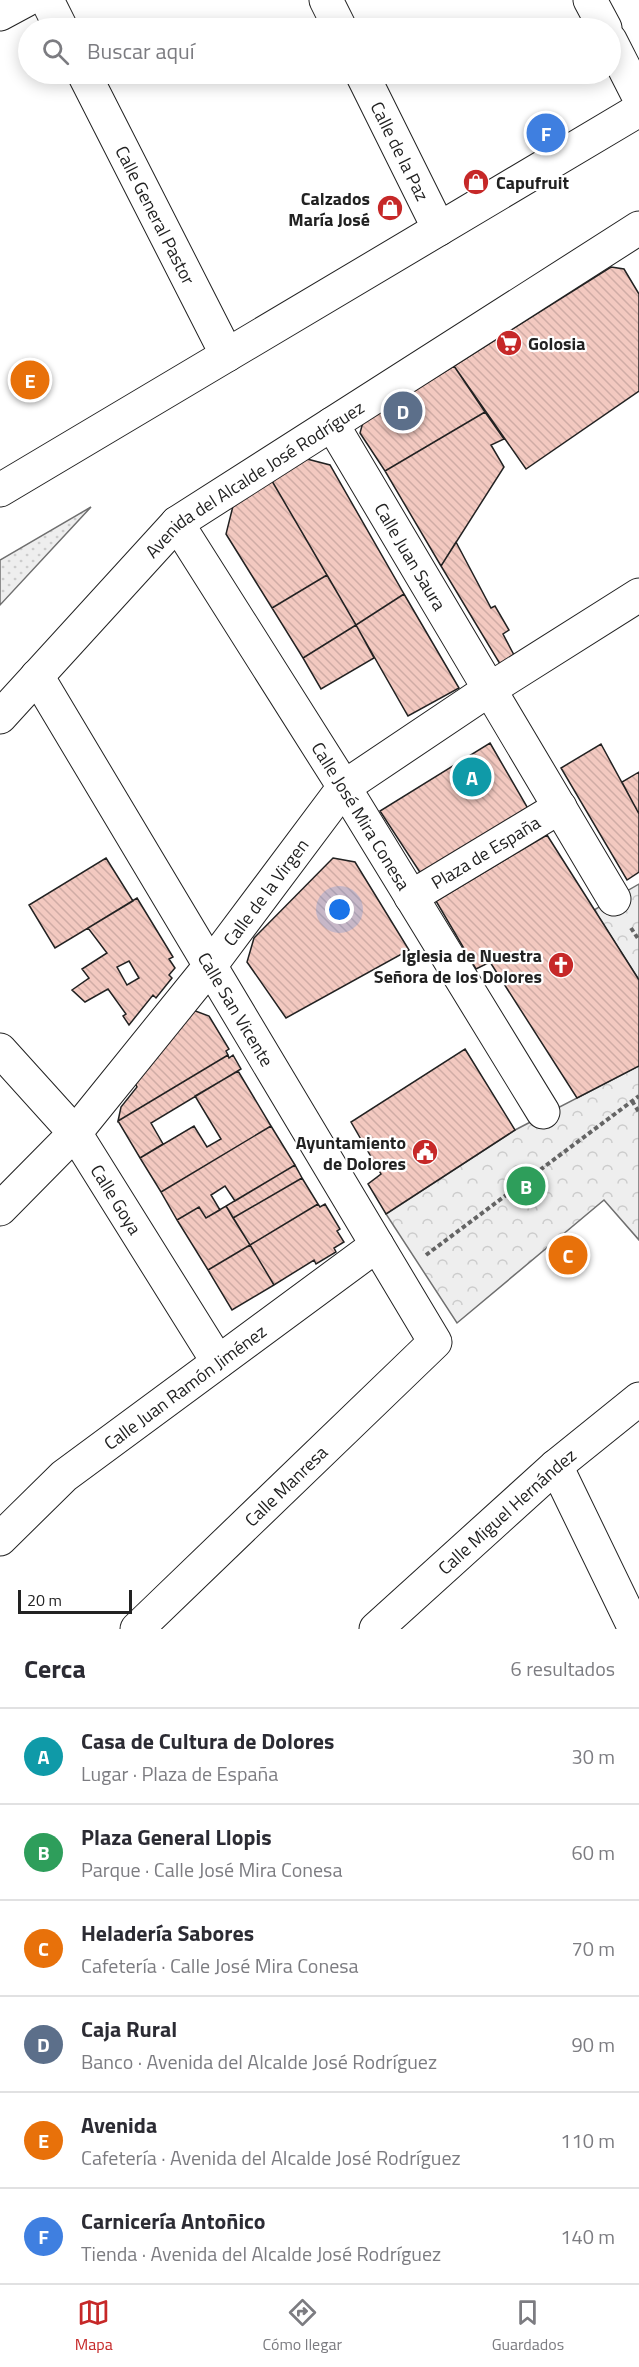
<!DOCTYPE html>
<html lang="es">
<head>
<meta charset="utf-8">
<style>
	body { margin:0; font-family:"Titillium Web",sans-serif; background:#f7f7f7; color:#2b2b33 }
	.scale { position:absolute; left:18px; bottom:15px; width:114px; box-sizing:border-box; padding-left:6px; border:3px solid #222; border-top:0; font-size:16px; line-height:21px; white-space:nowrap; color:#222; -webkit-text-stroke:4px #fff; paint-order:stroke }
	.you { position:absolute; left:340px; top:910px; width:21px; height:21px; margin:-15px; border:4px solid #fff; border-radius:50%; background:#1a73e8; box-shadow:0 0 0 9px #1a73e833 }
	.badge { display:grid; place-items:center; width:39px; height:39px; border-radius:50%; background:#c62828; color:#fff; font-size:20px; font-weight:700 }
	.pin { position:absolute; translate:-50% -50%; border:3px solid #fff; box-shadow:0 2px 6px #0006 }
	.list { margin:0; padding:0; list-style:none }
	h2 { display:flex; justify-content:space-between; align-items:center; height:78px; margin:0; padding:0 24px; font-size:26px }
	h2 small { font-size:20px; font-weight:400; color:#7c7c81 }
	.list li { display:grid; grid-template-columns:39px 1fr auto; gap:18px; align-items:center; box-sizing:border-box; height:96px; padding:0 24px; border-top:2px solid #e1e1e2 }
	.list b { display:block; font-size:22px; white-space:nowrap }
	.list p { margin:0; font-size:20px; white-space:nowrap; color:#7c7c81 }
	.list em { font-size:20px; font-style:normal; color:#7c7c81 }
	.icon { flex:none; width:33px; height:33px; fill:none; stroke:currentColor; stroke-width:2; stroke-linecap:round; stroke-linejoin:round }
	.map { position:relative; flex:none; width:639px; height:1629px; overflow:hidden }
	.search { position:absolute; background:#fff; box-shadow:0 3px 15px #0003; left:18px; right:18px; top:18px; height:66px; display:flex; align-items:center; gap:15px; box-sizing:border-box; padding:0 21px; border-radius:33px; color:#7c7c81; font-size:22px }
	.sheet { height:654px; background:#fff }
	nav { display:flex; justify-content:space-around; align-items:center; box-sizing:border-box; height:84px; border-top:2px solid #e1e1e2; background:#fff; font-size:16px; color:#7c7c81 }
	nav a { display:grid; justify-items:center; gap:3px }
	nav .on { color:#c62828 }
	.map>svg:first-child { display:block }
</style>
</head>
<body>
<div class="map">
<svg width="639" height="1629" viewBox="0 0 639 1629">
	<defs>
		<pattern id="grass-dots" width="8" height="8" patternUnits="userSpaceOnUse" patternTransform="scale(1.5)"><rect width="8" height="8" fill="#eee"/><path d="M2 2h.1M6 6h.1" fill="none" stroke="#ccc" stroke-width="1.8" stroke-linecap="round"/></pattern>
		<pattern id="park-crowns" width="20" height="18" patternUnits="userSpaceOnUse" patternTransform="scale(1.5)"><rect width="20" height="18" fill="#eee"/><path d="M2 6a3 3 0 1 1 6 0M12 15a3 3 0 1 1 6 0" fill="none" stroke="#ccc"/></pattern>
		<pattern id="building-back-hatch" width="6" height="6" patternUnits="userSpaceOnUse" patternTransform="scale(1.5)"><rect width="6" height="6" fill="#f3c9c0"/><path d="M-1 5l2 2M0 0l6 6M5-1l2 2" fill="none" stroke="#d0aca5"/></pattern>
	</defs>
	<rect width="100%" height="100%" fill="#fff"/>
	<path fill="url(#grass-dots)" stroke="#6f6f6f" stroke-width="1.5" d="M91 507 0 605V560Z"/>
	<path fill="url(#park-crowns)" stroke="#6f6f6f" stroke-width="1.5" d="M639 884V980L594 910Z
		M639 1066V1240L604 1200 457 1323 386 1214 515 1130Z"/>
	<path fill="url(#building-back-hatch)" stroke="#222" stroke-width="1.5" fill-rule="evenodd" d="M611 267 624 269 639 294V391L526 469 454 366Z
		M454 366 485 412 385 471 360 433 363 422Z
		M485 412 504 439 491 445 504 467 441 566 385 471Z
		M307 459 330 465 404 594 356 625 272 481Z
		M272 481 327 575 272 608 226 534 234 502Z
		M456 542 491 608 495 606 509 630 503 634 514 655 500 664 441 566Z
		M327 575 356 625 303 658 272 608Z
		M404 594 459 688 408 716 356 625Z
		M356 625 374 658 321 689 303 658Z
		M490 743 530 812 423 877 380 811Z
		M601 744 639 814V872L627 880 561 768Z
		M639 772V814L622 782Z
		M547 835 639 980V1066L577 1098 490 962 476 969 436 901Z
		M106 858 133 901 55 948 29 905Z
		M333 858 355 862 409 950 286 1018 247 962 254 938Z
		M137 898 173 957 169 959 175 968 169 975 172 978 156 998 153 995 129 1025 123 1016 126 1014 108 989 85 1002 72 990 89 978 82 969 107 953 88 928ZM129 961 139 978 127 985 117 967Z
		M190 1009 209 1016 229 1049 226 1051 228 1055 118 1121 121 1107 137 1087 134 1081Z
		M465 1049 515 1130 386 1214 368 1184 381 1174 351 1122Z
		M228 1055 229 1058 233 1055 241 1069 151 1123 163 1144 140 1158 118 1121Z
		M238 1071 271 1126 161 1192 140 1158 194 1126 207 1147 221 1139 195 1096Z
		M271 1126 295 1165 235 1201 225 1186 211 1195 220 1210 206 1218 199 1207 177 1220 161 1192Z
		M295 1165 302 1178 233 1218 226 1206Z
		M302 1178 318 1204 250 1245 233 1218Z
		M318 1204 320 1207 325 1204 340 1229 337 1231 344 1242 334 1248 336 1252 316 1264 314 1260 274 1285 250 1245Z
		M226 1206 250 1245 208 1270 177 1220 199 1207 206 1218Z
		M250 1245 274 1285 232 1310 208 1270Z"/>
	<g fill="none" stroke-linecap="round" stroke-linejoin="round">
		<g stroke="#222" stroke-width="35">
			<g id="minor">
				<path d="M47 0 61 28"/>
				<path d="M326 0 340 28"/>
				<path d="M590 0 605 28"/>
				<path d="M0 14 26 0"/>
				<path d="M610 40 639 97"/>
				<path id="s1" d="M84 74 227 355"/>
				<path id="s2" d="M362 74 439 229"/>
				<path id="s3" d="M332 424 614 899"/>
				<path d="M0 490 639 110"/>
				<path id="s4" d="M177 523 344 787 543 1112"/>
				<path id="s5" d="M37 676 435 1342 137 1629"/>
				<path id="s6" d="M0 717 177 523 639 228"/>
				<path id="s7" d="M411 897 560 807"/>
				<path id="s8" d="M0 1050 75 1133 218 1362"/>
				<path id="s9" d="M0 1209 75 1133 210 966 344 787 490 689 639 595"/>
				<path d="M556 1466 635 1629"/>
				<path id="s10" d="M0 1539 64 1476 377 1245"/>
				<path id="s11" d="M376 1629 556 1466 639 1399"/>
			</g>
		</g>
		<path stroke="#646464" stroke-width="4" stroke-dasharray="4.5 3" stroke-linecap="butt" d="M631 928 639 940
			M632 1101 639 1112
			M426 1255 639 1096"/>
		<use href="#minor" stroke="#fff" stroke-width="33"/>
	</g>
	<defs>
		<g id="shop-disc" transform="scale(1.35)"><circle r="9.5" fill="#c62828" stroke="#fff"/><path d="M-5-2.5h2.3a2.7 3.5 0 0 1 5.4 0H5L5.5 6h-11ZM-1.5-2.5h3a1.5 2.3 0 0 0-3 0Z" fill="#fff"/></g>
		<g id="supermarket-disc" transform="scale(1.35)"><circle r="9.5" fill="#c62828" stroke="#fff"/><path d="M-6-5.5h2.5l.6 2H6L4.5 2H-2.5L-4.4-4H-6ZM-1.5 3.2a1.3 1.3 0 1 0 .1 0ZM3 3.2a1.3 1.3 0 1 0 .1 0Z" fill="#fff"/></g>
		<g id="church-disc" transform="scale(1.35)"><circle r="9.5" fill="#c62828" stroke="#fff"/><path d="M-1.2-6h2.4v3.5h3.3v2.4h-3.3V6h-2.4V-.1h-3.3v-2.4h3.3Z" fill="#fff"/></g>
		<g id="civic-disc" transform="scale(1.35)"><circle r="9.5" fill="#c62828" stroke="#fff"/><path d="M-.6-6.5H3V-4.5H.6V-3L4-1V1h2V6H-6V1h2V-1L-.6-3ZM-1.2 2.5V6h2.4V2.5Z" fill="#fff"/></g>
	</defs>
	<g fill-rule="evenodd">
		<use href="#shop-disc" x="476" y="182"/>
		<use href="#shop-disc" x="390" y="208"/>
		<use href="#supermarket-disc" x="509" y="343"/>
		<use href="#church-disc" x="561" y="965"/>
		<use href="#civic-disc" x="425" y="1152"/>
	</g>
	<g text-anchor="middle" dominant-baseline="central" stroke-width="4.5" stroke-linejoin="round" paint-order="stroke">
		<g font-size="18" fill="#222" stroke="#fff">
			<text stroke="none"><textPath href="#s2" startOffset="86">Calle de la Paz</textPath></text>
			<text stroke="none"><textPath href="#s1" startOffset="158">Calle General Pastor</textPath></text>
			<text stroke="none"><textPath href="#s6" startOffset="351">Avenida del Alcalde José Rodríguez</textPath></text>
			<text stroke="none"><textPath href="#s3" startOffset="154">Calle Juan Saura</textPath></text>
			<text stroke="none"><textPath href="#s4" startOffset="346">Calle José Mira Conesa</textPath></text>
			<text stroke="none"><textPath href="#s7" startOffset="87">Plaza de España</textPath></text>
			<text stroke="none"><textPath href="#s9" startOffset="414">Calle de la Virgen</textPath></text>
			<text stroke="none"><textPath href="#s5" startOffset="388">Calle San Vicente</textPath></text>
			<text stroke="none"><textPath href="#s8" startOffset="190">Calle Goya</textPath></text>
			<text stroke="none"><textPath href="#s10" startOffset="240">Calle Juan Ramón Jiménez</textPath></text>
			<text transform="translate(286 1486) rotate(-44)">Calle Manresa</text>
			<text stroke="none"><textPath href="#s11" startOffset="176">Calle Miguel Hernández</textPath></text>
		</g>
		<g font-size="18" font-weight="bold" fill="#222" stroke="#fff" text-anchor="end">
			<text x="496" y="182" text-anchor="start">Capufruit</text>
			<text x="370" y="198">Calzados<tspan x="370" dy="21">María José</tspan></text>
			<text x="528" y="343" text-anchor="start">Golosia</text>
			<text x="542" y="955">Iglesia de Nuestra<tspan x="542" dy="21">Señora de los Dolores</tspan></text>
			<text x="406" y="1142">Ayuntamiento<tspan x="406" dy="21">de Dolores</tspan></text>
		</g>
	</g>
</svg>
<div class="scale">20 m</div>
<div class="you"></div>
<div class="pin badge" style="left:472px;top:777px;background:#0f9aa8">A</div>
<div class="pin badge" style="left:526px;top:1186px;background:#2e9e5b">B</div>
<div class="pin badge" style="left:568px;top:1255px;background:#e8710a">C</div>
<div class="pin badge" style="left:403px;top:411px;background:#5c6f8a">D</div>
<div class="pin badge" style="left:30px;top:380px;background:#e8710a">E</div>
<div class="pin badge" style="left:546px;top:133px;background:#3f7fe0">F</div>
<div class="search"><svg class="icon" aria-label="search" viewBox="0 0 24 24"><circle cx="10" cy="10" r="6"/><path d="M15 15l6 6"/></svg>Buscar aquí</div>
</div>
<section class="sheet">
<h2>Cerca<small>6 resultados</small></h2>
<ul class="list">
<li><span class="badge" style="background:#0f9aa8">A</span><div><b>Casa de Cultura de Dolores</b><p>Lugar · Plaza de España</p></div><em>30 m</em></li>
<li><span class="badge" style="background:#2e9e5b">B</span><div><b>Plaza General Llopis</b><p>Parque · Calle José Mira Conesa</p></div><em>60 m</em></li>
<li><span class="badge" style="background:#e8710a">C</span><div><b>Heladería Sabores</b><p>Cafetería · Calle José Mira Conesa</p></div><em>70 m</em></li>
<li><span class="badge" style="background:#5c6f8a">D</span><div><b>Caja Rural</b><p>Banco · Avenida del Alcalde José Rodríguez</p></div><em>90 m</em></li>
<li><span class="badge" style="background:#e8710a">E</span><div><b>Avenida</b><p>Cafetería · Avenida del Alcalde José Rodríguez</p></div><em>110 m</em></li>
<li><span class="badge" style="background:#3f7fe0">F</span><div><b>Carnicería Antoñico</b><p>Tienda · Avenida del Alcalde José Rodríguez</p></div><em>140 m</em></li>
</ul>
</section>
<nav>
<a class="on"><svg class="icon" aria-label="map" viewBox="0 0 24 24"><path d="M3 6l6-2 6 2 6-2v14l-6 2-6-2-6 2zM9 4v14M15 6v14"/></svg>Mapa</a>
<a><svg class="icon" aria-label="directions" viewBox="0 0 24 24"><path d="M12 3l9 9-9 9-9-9zM9 14v-3h6M13 9l2 2-2 2"/></svg>Cómo llegar</a>
<a><svg class="icon" aria-label="saved" viewBox="0 0 24 24"><path d="M7 4h10v16l-5-4-5 4z"/></svg>Guardados</a>
</nav>
</body>
</html>
